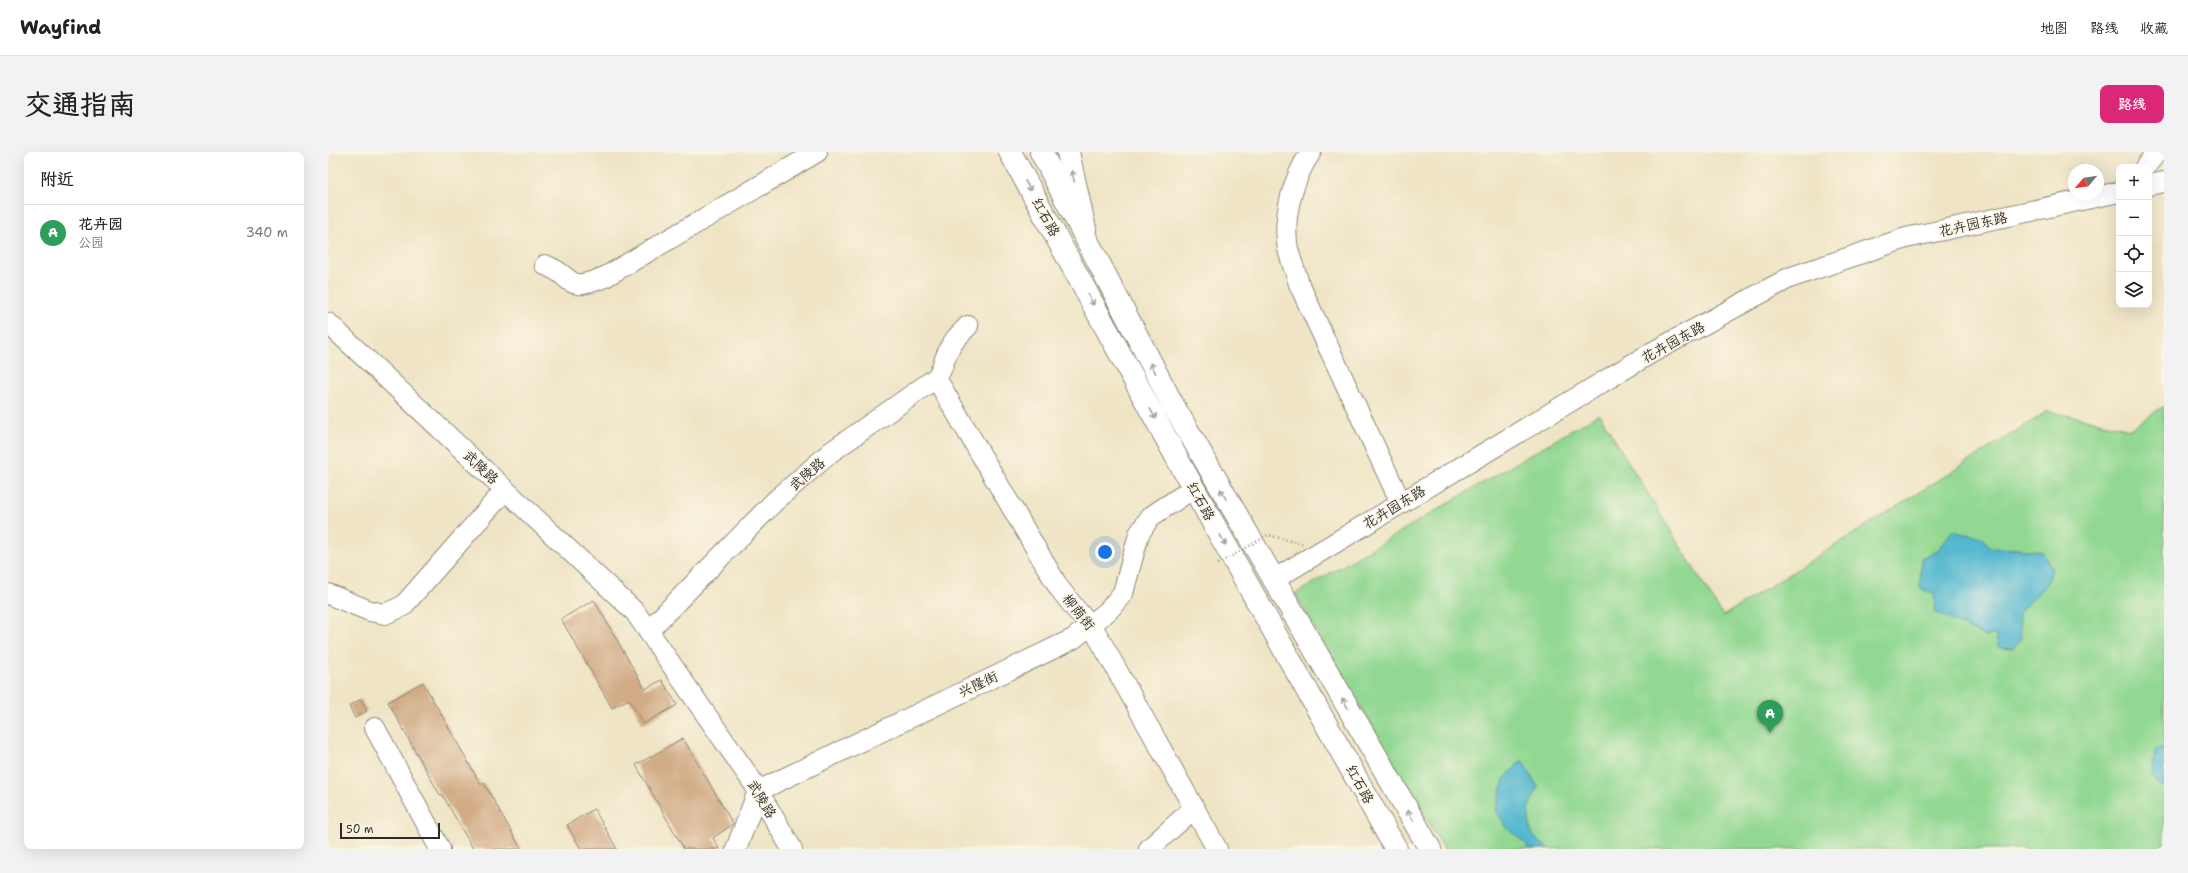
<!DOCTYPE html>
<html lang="zh">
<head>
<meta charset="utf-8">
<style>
	body { margin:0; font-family:"Shantell Sans","LXGW WenKai TC",sans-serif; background:#f2f2f2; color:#222 }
	.controls { position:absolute; right:12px; top:12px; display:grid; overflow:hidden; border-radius:8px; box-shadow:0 4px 16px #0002 }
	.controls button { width:36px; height:36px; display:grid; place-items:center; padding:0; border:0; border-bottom:1px solid #e0e0e0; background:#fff; color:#222; font:20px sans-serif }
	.compass { position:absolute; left:1740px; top:12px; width:36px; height:36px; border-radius:50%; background:#fff; box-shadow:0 4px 16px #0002; rotate:241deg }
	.scale { position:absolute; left:12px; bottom:10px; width:100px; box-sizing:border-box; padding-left:4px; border:2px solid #2b2b2b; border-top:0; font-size:11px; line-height:14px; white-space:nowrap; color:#2b2b2b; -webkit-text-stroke:3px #fcf5e5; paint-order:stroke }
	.you { position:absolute; left:777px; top:400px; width:14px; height:14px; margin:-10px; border:3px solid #fff; border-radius:50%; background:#1a73e8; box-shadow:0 0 0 6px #1a73e833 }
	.badge { display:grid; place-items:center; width:26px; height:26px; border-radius:50%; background:#db2777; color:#fff; font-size:13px; font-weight:700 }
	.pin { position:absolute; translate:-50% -33px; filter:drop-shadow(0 1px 2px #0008) }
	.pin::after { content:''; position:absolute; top:21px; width:14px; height:12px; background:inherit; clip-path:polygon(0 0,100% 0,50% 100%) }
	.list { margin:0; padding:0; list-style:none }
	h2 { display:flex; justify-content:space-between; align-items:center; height:52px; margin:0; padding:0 16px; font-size:17px }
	h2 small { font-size:13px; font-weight:400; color:#767676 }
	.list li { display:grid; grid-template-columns:26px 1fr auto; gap:12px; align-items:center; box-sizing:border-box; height:56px; padding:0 16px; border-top:1px solid #e0e0e0 }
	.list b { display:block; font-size:15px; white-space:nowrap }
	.list p { margin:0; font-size:13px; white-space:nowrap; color:#767676 }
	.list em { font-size:13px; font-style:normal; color:#767676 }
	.icon { flex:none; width:22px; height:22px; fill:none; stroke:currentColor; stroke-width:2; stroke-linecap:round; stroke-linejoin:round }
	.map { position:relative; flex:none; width:1836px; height:697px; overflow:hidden; border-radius:8px }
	header { display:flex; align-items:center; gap:24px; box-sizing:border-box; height:56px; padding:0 20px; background:#fff; border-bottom:1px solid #e0e0e0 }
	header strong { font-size:19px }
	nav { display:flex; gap:22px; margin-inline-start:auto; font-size:14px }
	.intro { display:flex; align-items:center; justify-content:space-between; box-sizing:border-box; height:96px; padding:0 24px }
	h1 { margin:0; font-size:28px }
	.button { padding:10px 18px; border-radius:8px; background:#db2777; color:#fff; font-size:14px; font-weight:700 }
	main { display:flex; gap:24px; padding:0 24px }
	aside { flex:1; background:#fff; border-radius:8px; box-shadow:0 4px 16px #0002 }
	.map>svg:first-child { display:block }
</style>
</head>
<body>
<header>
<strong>Wayfind</strong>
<nav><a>地图</a><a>路线</a><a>收藏</a></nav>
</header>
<div class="intro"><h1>交通指南</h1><a class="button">路线</a></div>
<main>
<aside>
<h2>附近<small></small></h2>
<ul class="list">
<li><span class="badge" style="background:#2e9e5b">A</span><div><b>花卉园</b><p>公园</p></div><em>340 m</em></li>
</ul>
</aside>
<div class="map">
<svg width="1836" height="697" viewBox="0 0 1836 697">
	<rect width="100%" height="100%" fill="#fcf5e5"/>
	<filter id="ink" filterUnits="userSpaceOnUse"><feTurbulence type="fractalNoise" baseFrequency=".025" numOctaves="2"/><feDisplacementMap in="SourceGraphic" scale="8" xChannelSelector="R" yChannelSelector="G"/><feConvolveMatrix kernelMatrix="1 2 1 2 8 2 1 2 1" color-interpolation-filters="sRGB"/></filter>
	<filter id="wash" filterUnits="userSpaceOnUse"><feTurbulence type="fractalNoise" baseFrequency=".012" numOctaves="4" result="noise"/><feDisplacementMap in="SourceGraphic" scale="16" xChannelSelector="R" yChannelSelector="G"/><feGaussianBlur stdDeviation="0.9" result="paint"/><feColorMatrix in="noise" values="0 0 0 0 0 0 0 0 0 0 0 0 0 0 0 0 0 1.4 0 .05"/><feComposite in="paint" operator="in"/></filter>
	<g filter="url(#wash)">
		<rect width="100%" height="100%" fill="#efe4c5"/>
		<path fill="#92d892" stroke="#5e825e" d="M1836 254V697H1116L967 442 1271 262 1395 464 1720 259 1802 277Z"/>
		<path fill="#52b8d0" stroke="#3e727e" d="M1624 379 1655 386 1662 395 1714 399 1724 417 1719 432 1691 461 1693 486 1685 497 1671 496 1667 482 1658 485 1606 460 1607 443 1592 436 1593 406 1608 400Z
			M1836 594V637L1824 624 1827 599Z
			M1194 608 1210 635 1200 657 1203 682 1220 697H1200L1199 693 1180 677 1168 659 1176 627Z"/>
		<g id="blocks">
			<path fill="#d1ac86" d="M266 448 317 537 334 528 349 553 315 572 301 547 284 556 233 467Z
				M95 530 153 633 156 631 193 697H145L114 642 112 643 60 550Z
				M33 547 39 559 27 566 21 554Z
				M355 586 405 672 385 686 391 697H356L308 613Z
				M266 657 289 697H253L239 673Z"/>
		</g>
	</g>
	<g filter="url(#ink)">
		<use href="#blocks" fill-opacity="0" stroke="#8d8878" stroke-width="1"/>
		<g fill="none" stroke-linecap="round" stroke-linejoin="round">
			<g stroke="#8d8878" stroke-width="22">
				<path id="minor" d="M983 0C965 26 954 65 960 97 963 109 968 121 971 132L1073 351
					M1817 15 1829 0
					M1821 33 1836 30
					M217 113C249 125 235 142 277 125L489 0
					M0 171 307 460 426 632 464 697
					M608 226 731 436 750 460 763 472 889 697
					M945 428 1323 201 1461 126 1578 86 1791 40
					M0 442 42 459 57 462 75 454 177 338
					M320 479 447 349 503 300 608 226C615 218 615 209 620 200 624 189 632 182 640 174
					M47 576 112 697
					M408 697 430 639 745 487 780 459 795 441 811 382 822 365 866 336
					M821 697 866 656"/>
			</g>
			<g stroke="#8d8878" stroke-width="24">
				<path id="major" d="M740 0 757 77"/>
			</g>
			<g stroke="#8d8878" stroke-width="24">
				<path id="highway" d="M682 0 856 319 1068 697
					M713 0 845 253 1102 697"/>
			</g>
			<use href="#minor" stroke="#fff" stroke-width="20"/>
			<use href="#major" stroke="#fff" stroke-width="22"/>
			<use href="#highway" stroke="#fff" stroke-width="22"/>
			<path stroke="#8d8878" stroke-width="2.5" stroke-dasharray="1 3" stroke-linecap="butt" d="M890 412 940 383 975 392"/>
		</g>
		<defs><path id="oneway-shaft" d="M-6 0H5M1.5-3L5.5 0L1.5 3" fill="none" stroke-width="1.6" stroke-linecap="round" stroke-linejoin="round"/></defs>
		<g stroke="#a0a0a0">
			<use href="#oneway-shaft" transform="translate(745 24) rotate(-103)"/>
			<use href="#oneway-shaft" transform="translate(700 34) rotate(61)"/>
			<use href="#oneway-shaft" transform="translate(763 148) rotate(61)"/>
			<use href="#oneway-shaft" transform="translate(825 216) rotate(-118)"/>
			<use href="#oneway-shaft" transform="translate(825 262) rotate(61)"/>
			<use href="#oneway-shaft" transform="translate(895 342) rotate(-120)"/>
			<use href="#oneway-shaft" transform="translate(895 388) rotate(61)"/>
			<use href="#oneway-shaft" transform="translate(1017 551) rotate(-120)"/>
			<use href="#oneway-shaft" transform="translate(1082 663) rotate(-120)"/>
		</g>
	</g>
	<g text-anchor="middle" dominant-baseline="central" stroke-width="3" stroke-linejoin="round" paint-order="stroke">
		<g font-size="14" fill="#2b2b2b" stroke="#fcf5e5">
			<text transform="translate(718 65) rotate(61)">红石路</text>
			<text transform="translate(1645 72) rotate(-12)">花卉园东路</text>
			<text transform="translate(1345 190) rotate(-29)">花卉园东路</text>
			<text transform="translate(153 315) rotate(43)">武陵路</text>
			<text transform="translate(479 322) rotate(-41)">武陵路</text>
			<text transform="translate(873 349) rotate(61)">红石路</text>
			<text transform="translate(1066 355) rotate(-31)">花卉园东路</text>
			<text transform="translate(751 460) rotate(51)">柳荫街</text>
			<text transform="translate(650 532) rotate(-26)">兴隆街</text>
			<text transform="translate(1032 632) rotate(61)">红石路</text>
			<text transform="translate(434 647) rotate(59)">武陵路</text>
		</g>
	</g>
</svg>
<div class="controls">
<button>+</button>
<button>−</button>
<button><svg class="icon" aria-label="locate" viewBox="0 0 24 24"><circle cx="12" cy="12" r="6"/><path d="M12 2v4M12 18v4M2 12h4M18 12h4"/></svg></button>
<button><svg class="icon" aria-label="layers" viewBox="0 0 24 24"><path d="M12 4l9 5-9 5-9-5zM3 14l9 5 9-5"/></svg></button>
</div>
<svg class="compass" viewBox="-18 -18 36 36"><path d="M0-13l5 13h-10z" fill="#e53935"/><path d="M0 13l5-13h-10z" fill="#767676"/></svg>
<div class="scale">50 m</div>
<div class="you"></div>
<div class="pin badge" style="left:1442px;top:581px;background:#2e9e5b">A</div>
</div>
</main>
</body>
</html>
